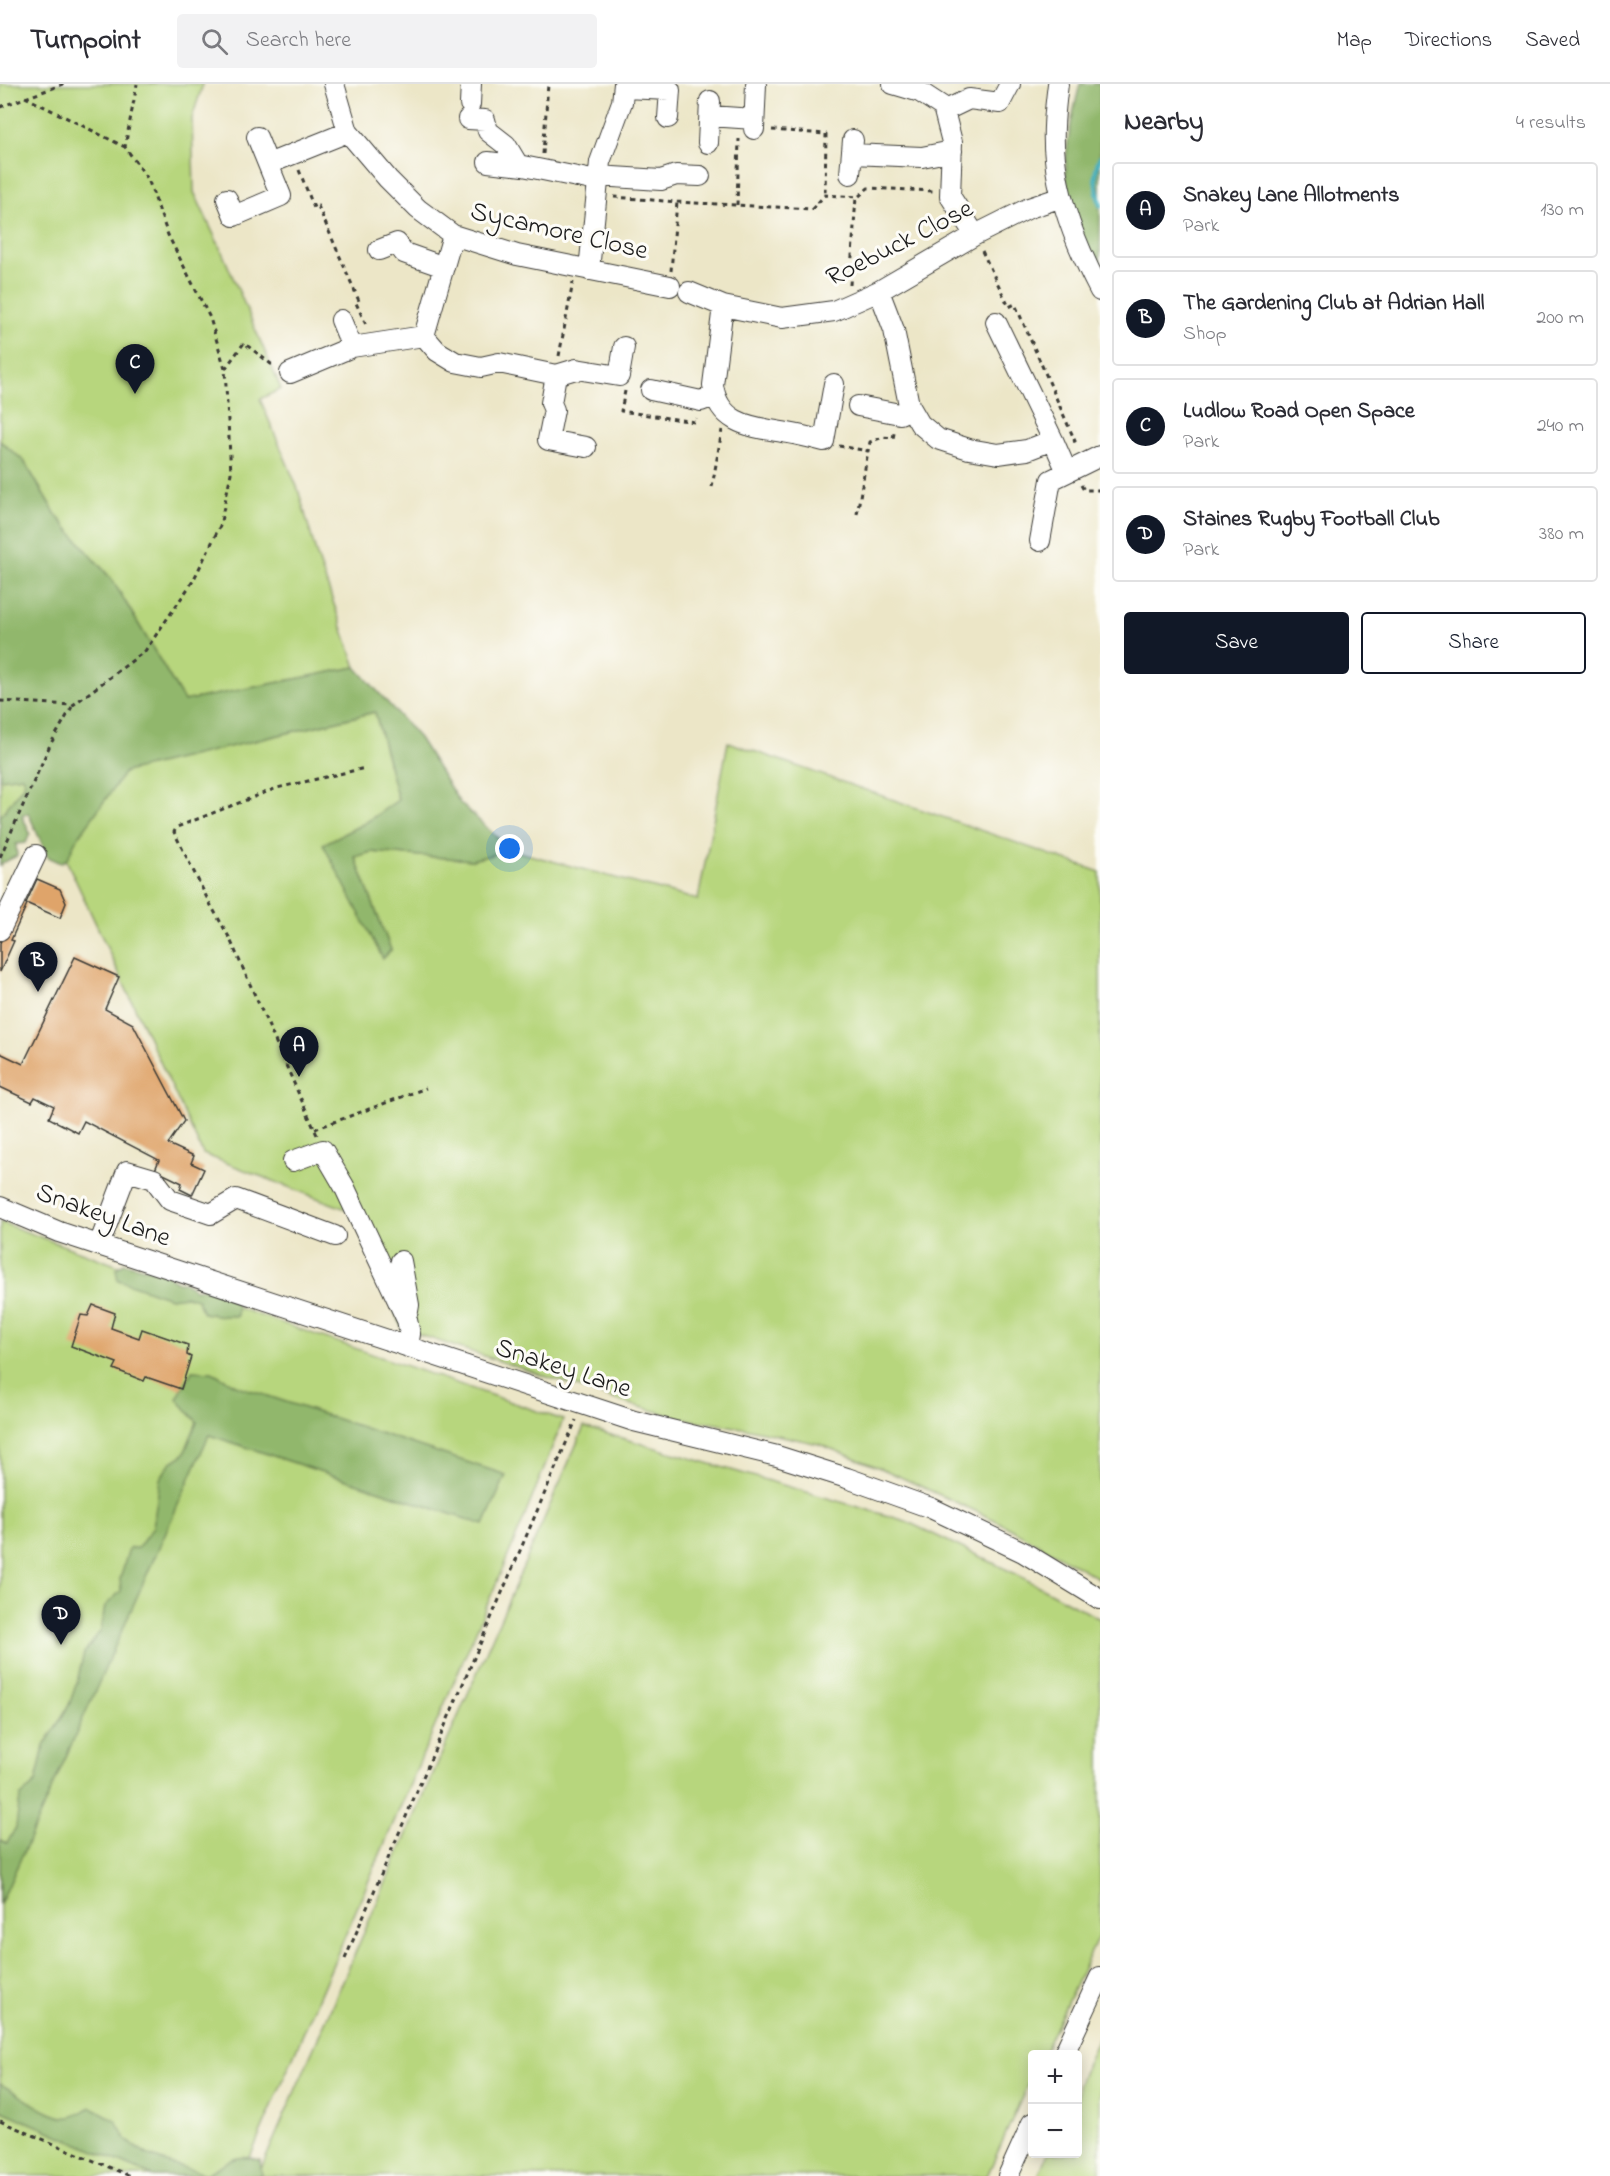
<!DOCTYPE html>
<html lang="en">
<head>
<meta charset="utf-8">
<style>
	body { margin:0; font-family:"Indie Flower",sans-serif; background:#f2f2f3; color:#2b2b33 }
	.controls { position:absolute; right:18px; bottom:18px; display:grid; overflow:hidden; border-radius:6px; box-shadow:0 3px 15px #0003 }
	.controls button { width:54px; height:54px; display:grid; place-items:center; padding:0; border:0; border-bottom:2px solid #e1e1e2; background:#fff; color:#2b2b33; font:30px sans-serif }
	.you { position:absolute; left:510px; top:765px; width:21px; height:21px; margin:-15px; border:4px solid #fff; border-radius:50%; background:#1a73e8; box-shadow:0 0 0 9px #1a73e833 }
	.badge { display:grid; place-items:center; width:39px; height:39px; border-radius:50%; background:#111827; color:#fff; font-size:20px; font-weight:700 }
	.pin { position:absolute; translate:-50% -50px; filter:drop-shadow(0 2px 3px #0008) }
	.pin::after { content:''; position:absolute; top:32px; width:21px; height:18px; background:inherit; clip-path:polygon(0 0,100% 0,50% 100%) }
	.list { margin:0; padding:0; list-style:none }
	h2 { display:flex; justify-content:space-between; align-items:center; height:78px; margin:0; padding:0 24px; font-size:26px }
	h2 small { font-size:20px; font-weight:400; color:#7c7c81 }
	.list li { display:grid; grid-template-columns:39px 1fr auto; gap:18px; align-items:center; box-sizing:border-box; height:96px; margin:0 12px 12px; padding:0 12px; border:2px solid #e1e1e2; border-radius:6px }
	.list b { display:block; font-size:22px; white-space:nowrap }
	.list p { margin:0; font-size:20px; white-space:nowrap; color:#7c7c81 }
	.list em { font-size:20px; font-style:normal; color:#7c7c81 }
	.actions { display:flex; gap:12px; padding:18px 24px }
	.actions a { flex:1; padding:14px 0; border:2px solid #111827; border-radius:6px; text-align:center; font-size:21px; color:#111827 }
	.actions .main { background:#111827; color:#fff }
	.icon { flex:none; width:33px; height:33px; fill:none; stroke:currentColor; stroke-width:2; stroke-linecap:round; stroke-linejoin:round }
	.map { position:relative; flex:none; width:1100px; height:2092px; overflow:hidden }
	header { display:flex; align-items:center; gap:36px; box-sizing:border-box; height:84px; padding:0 30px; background:#fff; border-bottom:2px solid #e1e1e2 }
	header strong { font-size:28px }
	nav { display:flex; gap:33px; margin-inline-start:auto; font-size:21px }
	.search { width:420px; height:54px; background:#f2f2f3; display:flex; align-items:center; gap:15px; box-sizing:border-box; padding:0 21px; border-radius:6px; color:#7c7c81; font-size:22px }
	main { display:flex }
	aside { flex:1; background:#fff }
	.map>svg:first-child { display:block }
</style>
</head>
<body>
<header>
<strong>Turnpoint</strong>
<div class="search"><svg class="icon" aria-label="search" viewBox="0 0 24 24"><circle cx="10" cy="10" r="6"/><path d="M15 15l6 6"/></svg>Search here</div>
<nav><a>Map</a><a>Directions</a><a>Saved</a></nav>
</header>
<main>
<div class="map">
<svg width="1100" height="2092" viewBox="0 0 1100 2092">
	<rect width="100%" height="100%" fill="#fdfcf7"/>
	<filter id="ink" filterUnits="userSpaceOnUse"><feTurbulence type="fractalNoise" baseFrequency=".0167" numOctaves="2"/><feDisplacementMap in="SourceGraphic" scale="12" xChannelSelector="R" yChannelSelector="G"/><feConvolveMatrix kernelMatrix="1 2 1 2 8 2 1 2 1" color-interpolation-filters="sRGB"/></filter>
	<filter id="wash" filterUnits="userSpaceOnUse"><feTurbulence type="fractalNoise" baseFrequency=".008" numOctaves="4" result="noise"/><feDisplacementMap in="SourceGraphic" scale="24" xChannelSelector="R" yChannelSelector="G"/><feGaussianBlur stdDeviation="1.35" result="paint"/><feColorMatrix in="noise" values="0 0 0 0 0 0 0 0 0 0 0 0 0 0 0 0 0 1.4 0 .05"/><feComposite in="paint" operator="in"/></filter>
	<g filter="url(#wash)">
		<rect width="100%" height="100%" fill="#ece6c7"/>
		<path fill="#b7d67d" stroke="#6a794c" stroke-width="1.5" fill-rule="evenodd" d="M0 0H203L192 34 194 108 222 168 281 305 260 315 298 405 317 472 356 583 184 617 113 497 56 431 24 377 0 357Z
			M375 628 398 716 365 739 324 760 383 874 391 866 355 773 371 768 472 776 511 766 698 816 728 658 1100 788V1495L995 1436 885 1386 819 1360 749 1345 685 1335 629 1320 402 1245 351 1127 203 1070 35 709Z
			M22 692 25 699 0 733V695Z
			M0 1138 140 1190 563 1336 523 1437 242 2092H0ZM216 1352 506 1391 484 1440Z
			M584 1343 906 1437 1016 1490 1100 1535V1849L1043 1970H1032V1991L987 2092H258Z
			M1100 1949V2092H1038L1047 2070H1078V2001Z"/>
		<path fill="#91b76c" stroke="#566a44" stroke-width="1.5" d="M1080 0H1100V191C1087 164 1072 130 1067 100 1062 77 1074 24 1080 0Z
			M0 357 24 377 56 431 113 497 184 617 356 583 419 654 460 719 511 766 472 776 371 768 355 773 391 866 383 875 323 760 365 739 398 716 375 628 125 688 75 758 68 774 61 779 48 773 28 729 22 732 30 749 26 759 16 760 17 772 2 779 0 783V733L25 699 22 692 0 695Z
			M124 1179 164 1189 178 1198H184L195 1205C211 1202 225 1211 237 1220V1232H222L203 1229 197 1215 187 1212 170 1214 118 1196 116 1185Z
			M192 1287 212 1288 238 1302 506 1391 484 1441 209 1351 0 1821V1756L7 1759 16 1743 20 1713 36 1698 44 1662 69 1621 77 1598 84 1569 101 1546 105 1522 121 1507 120 1495 129 1464H138L153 1443 160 1395 170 1379 184 1370 197 1338 177 1315Z
			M0 2000C18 2008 52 2037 70 2033 77 2031 85 2026 92 2023L115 2036 127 2057 150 2072 170 2080 206 2090C227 2078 234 2069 260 2076L262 2092H153L0 2026Z"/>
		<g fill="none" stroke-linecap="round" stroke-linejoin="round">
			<path stroke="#40aebe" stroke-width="4.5" d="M1100 73C1092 90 1096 104 1100 121"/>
		</g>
		<g id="blocks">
			<path fill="#dfa46a" d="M37 795 60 805 66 819 60 834 26 819Z
				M20 817 27 820 11 856 14 857 0 888V859Z
				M75 873 119 893 105 925 133 940 184 1037 168 1060 194 1072 191 1079 204 1085 192 1111 180 1105 182 1099 155 1086 159 1076 84 1037 78 1049 49 1034 54 1022 35 1013 32 1018 0 1003V969L23 980Z
				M93 1221 115 1229 111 1244 139 1254 142 1245 188 1261 187 1271 191 1273 181 1305 146 1293 144 1297 114 1285 117 1279 71 1262 81 1231 88 1232Z"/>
		</g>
	</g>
	<g filter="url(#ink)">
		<use href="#blocks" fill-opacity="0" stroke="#3b3a36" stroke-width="1.5"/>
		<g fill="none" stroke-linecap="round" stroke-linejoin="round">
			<g stroke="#3b3a36" stroke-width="22">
				<path id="minor" d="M334 0 348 48 388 95 418 125 453 151 517 171 670 202
					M893 0 920 8 943 23 952 58 950 112 975 151
					M1058 0C1055 24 1052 50 1055 75 1059 120 1079 167 1100 207
					M624 4 670 6 668 34
					M470 20 471 0
					M944 27 969 15 1000 19 1010 0
					M710 32 754 35
					M468 35 485 36 488 47 506 61 518 81
					M754 45 756 0
					M257 53 268 80 348 48
					M708 59 710 17
					M852 70 922 73 952 67
					M488 78 523 82 597 97
					M850 90 853 56
					M597 92 661 96 676 91 700 92
					M227 115 234 132 281 112 268 80
					M379 166 397 159 404 169 444 183
					M589 186 600 78 622 18 624 0
					M879 207 894 246 909 321 920 340 938 355 969 365 998 370 1027 366 1053 356 1067 388
					M689 208 723 222 782 234 834 227 879 207 975 151 1029 124 1062 113
					M723 222 713 301C719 343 756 343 788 349 800 351 812 354 824 357L834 300
					M341 236 352 263
					M996 238 1053 356
					M424 252 437 267 455 278 481 283 499 279 556 291 576 285 619 292 624 263
					M290 289 352 263 424 252 453 151
					M556 291 551 319 554 326 548 356 586 363
					M651 306 701 317 714 312
					M858 322 900 330 911 325
					M1040 457 1051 396 1100 372
					M0 846 36 771
					M293 1077 323 1066 344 1102 407 1236 410 1250 408 1263
					M0 1123 59 1148 634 1337 777 1372 847 1394 931 1424 1023 1468 1100 1515
					M99 1161 127 1087 154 1095 170 1116 211 1130 236 1115 335 1152
					M401 1177 409 1221 408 1227
					M1064 1970 1100 1893
					M1008 2092 1032 2039"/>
			</g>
			<path stroke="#3b3a36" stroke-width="3" stroke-dasharray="4.5 4.5" stroke-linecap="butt" d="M25 13 125 63
				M0 23 64 0
				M772 46 826 50 825 111
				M543 70 548 0
				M299 86 314 124 318 122 359 217 356 219 367 243
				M614 113 677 118 812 125 825 111 858 113 868 104 933 107
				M737 121 739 55
				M982 167 1009 223 1015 220 1075 357 1071 358
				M671 187 677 118
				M850 201 856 113
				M559 272 573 198
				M225 285 244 259 271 280H275
				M625 307 621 327 695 338 696 334
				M839 362 868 367 870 358 883 353 893 354 895 345
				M1081 401 1084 406H1100
				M712 403 722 346
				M857 430 868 367
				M0 617 73 621 145 567 193 497 220 442 231 389 225 285 210 234 168 151 148 95 125 63 137 0
				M0 773 50 661 73 621
				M315 1045 426 1004
				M317 1051 229 853 209 818 174 748 177 743 277 704 365 684
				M345 1875 576 1336
				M0 2037 130 2092"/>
			<use href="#minor" stroke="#fff" stroke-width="20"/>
		</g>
	</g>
	<g text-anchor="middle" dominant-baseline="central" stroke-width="6" stroke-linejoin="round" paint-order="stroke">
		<g font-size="27" fill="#1c1c1c" stroke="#fdfcf7">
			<text transform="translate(559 148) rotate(13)">Sycamore Close</text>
			<text transform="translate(900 160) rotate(-27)">Roebuck Close</text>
			<text transform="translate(103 1132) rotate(20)">Snakey Lane</text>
			<text transform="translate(563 1285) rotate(18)">Snakey Lane</text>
		</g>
	</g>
</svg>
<div class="controls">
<button>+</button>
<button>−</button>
</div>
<div class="you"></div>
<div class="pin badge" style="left:299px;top:993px">A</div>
<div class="pin badge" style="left:38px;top:908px">B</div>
<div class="pin badge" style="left:135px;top:310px">C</div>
<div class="pin badge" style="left:61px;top:1561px">D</div>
</div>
<aside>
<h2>Nearby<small>4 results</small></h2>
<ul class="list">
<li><span class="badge">A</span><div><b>Snakey Lane Allotments</b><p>Park</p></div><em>130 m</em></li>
<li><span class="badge">B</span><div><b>The Gardening Club at Adrian Hall</b><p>Shop</p></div><em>200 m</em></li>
<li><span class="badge">C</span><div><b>Ludlow Road Open Space</b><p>Park</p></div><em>240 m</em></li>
<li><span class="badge">D</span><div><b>Staines Rugby Football Club</b><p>Park</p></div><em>380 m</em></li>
</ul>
<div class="actions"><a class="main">Save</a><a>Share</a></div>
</aside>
</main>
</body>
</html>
